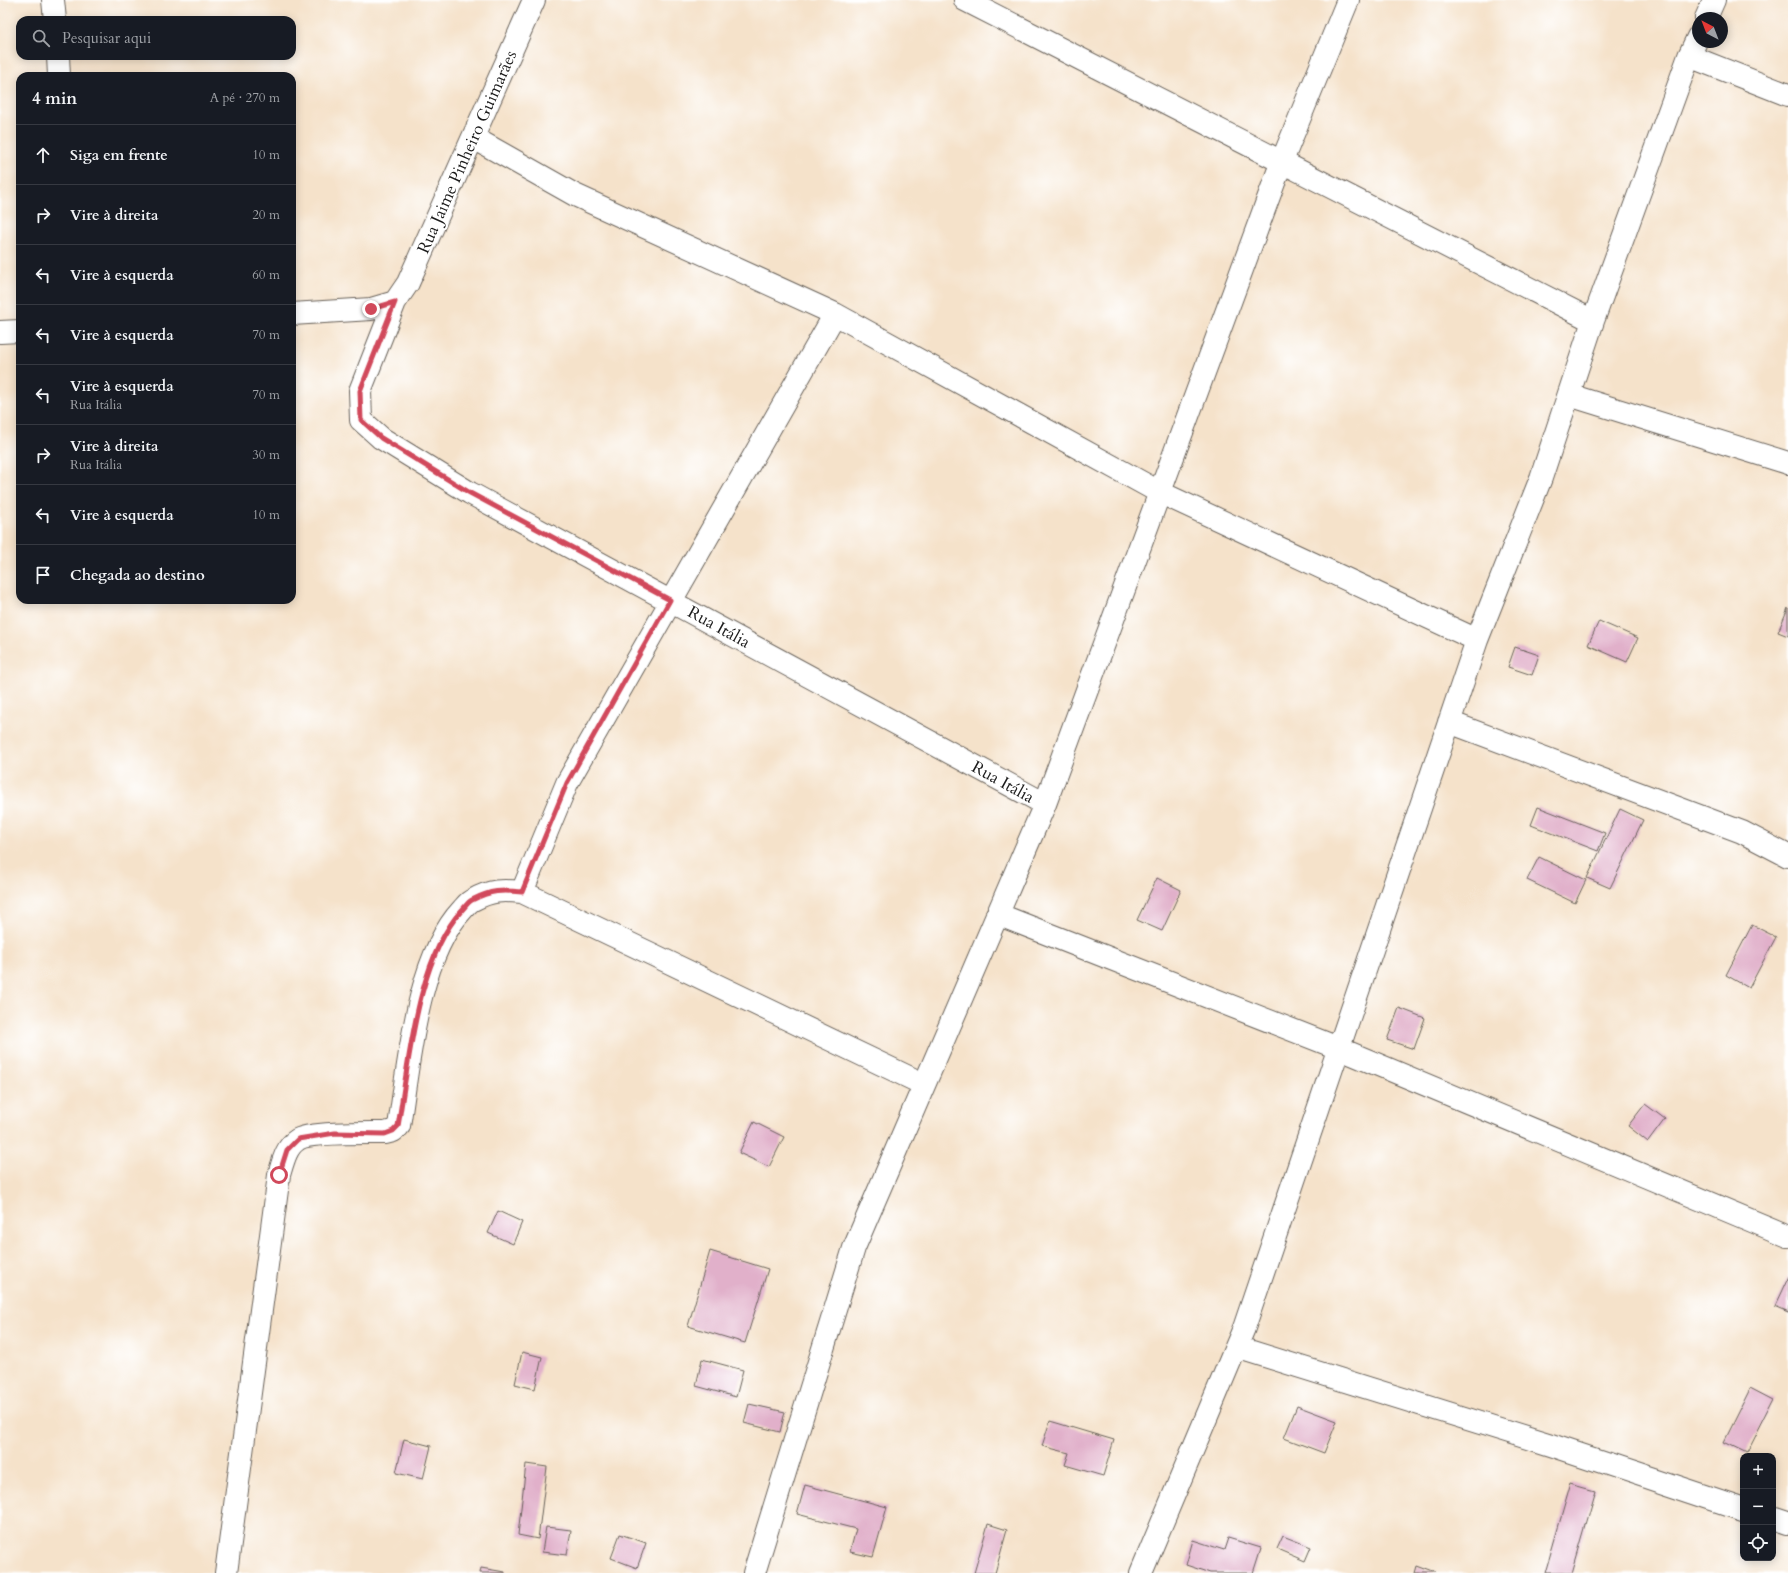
<!DOCTYPE html>
<html lang="pt">
<head>
<meta charset="utf-8">
<style>
	body { margin:0; font-family:Cardo,serif; background:#242831; color:#f1f3f6 }
	.controls { position:absolute; right:12px; bottom:12px; display:grid; overflow:hidden; border-radius:8px; box-shadow:0 2px 10px #0003 }
	.controls button { width:36px; height:36px; display:grid; place-items:center; padding:0; border:0; border-bottom:1px solid #363941; background:#171b24; color:#f1f3f6; font:20px sans-serif }
	.compass { position:absolute; left:1692px; top:12px; width:36px; height:36px; border-radius:50%; background:#171b24; box-shadow:0 2px 10px #0003; rotate:318deg }
	.stop { position:absolute; width:12px; height:12px; margin:-9px; border:3px solid #d1495b; border-radius:50%; background:#fff }
	.stop.end { background:#d1495b; border-color:#fff; box-shadow:0 1px 4px #0008 }
	.list { margin:0; padding:0; list-style:none }
	h2 { display:flex; justify-content:space-between; align-items:center; height:52px; margin:0; padding:0 16px; font-size:17px }
	h2 small { font-size:13px; font-weight:400; color:#9ea1a6 }
	.list li { display:grid; grid-template-columns:26px 1fr auto; gap:12px; align-items:center; box-sizing:border-box; height:60px; padding:0 16px; border-top:1px solid #363941 }
	.list b { display:block; font-size:15px; white-space:nowrap }
	.list p { margin:0; font-size:13px; white-space:nowrap; color:#9ea1a6 }
	.list em { font-size:13px; font-style:normal; color:#9ea1a6 }
	.icon { flex:none; width:22px; height:22px; fill:none; stroke:currentColor; stroke-width:2; stroke-linecap:round; stroke-linejoin:round }
	.map { position:relative; flex:none; width:1788px; height:1573px; overflow:hidden }
	.search { position:absolute; background:#171b24; box-shadow:0 2px 10px #0003; left:16px; top:16px; width:280px; height:44px; display:flex; align-items:center; gap:10px; box-sizing:border-box; padding:0 14px; border-radius:12px; color:#9ea1a6; font-size:15px }
	.panel { position:absolute; background:#171b24; box-shadow:0 2px 10px #0003; left:16px; top:72px; width:280px; height:532px; border-radius:12px }
	.map>svg:first-child { display:block }
</style>
</head>
<body>
<div class="map">
<svg width="1788" height="1573" viewBox="0 0 1788 1573">
	<rect width="100%" height="100%" fill="#fff"/>
	<filter id="ink" filterUnits="userSpaceOnUse"><feTurbulence type="fractalNoise" baseFrequency=".025" numOctaves="2"/><feDisplacementMap in="SourceGraphic" scale="8" xChannelSelector="R" yChannelSelector="G"/><feConvolveMatrix kernelMatrix="1 2 1 2 8 2 1 2 1" color-interpolation-filters="sRGB"/></filter>
	<filter id="wash" filterUnits="userSpaceOnUse"><feTurbulence type="fractalNoise" baseFrequency=".012" numOctaves="4" result="noise"/><feDisplacementMap in="SourceGraphic" scale="16" xChannelSelector="R" yChannelSelector="G"/><feGaussianBlur stdDeviation="0.9" result="paint"/><feColorMatrix in="noise" values="0 0 0 0 0 0 0 0 0 0 0 0 0 0 0 0 0 1.4 0 .05"/><feComposite in="paint" operator="in"/></filter>
	<g filter="url(#wash)">
		<rect width="100%" height="100%" fill="#f5e2ca"/>
		<g id="blocks">
			<path fill="#e1b0ca" d="M1788 608V636L1778 632Z
				M1599 621 1638 638 1627 662 1588 645Z
				M1515 647 1539 655 1532 675 1508 667Z
				M1538 807 1605 833 1598 851 1531 825Z
				M1620 809 1643 820 1610 888 1587 878Z
				M1539 857 1586 880 1575 903 1527 880Z
				M1157 878 1181 890 1162 931 1137 920Z
				M1752 925 1776 937 1749 988 1726 975Z
				M1399 1008 1425 1018 1414 1049 1387 1040Z
				M1645 1104 1665 1119 1648 1142 1628 1126Z
				M754 1122 784 1137 769 1167 739 1153Z
				M498 1211 522 1222 513 1244 488 1233Z
				M710 1251 768 1269 745 1343 688 1326Z
				M1788 1277V1313L1774 1307Z
				M522 1352 542 1357 535 1389 515 1384Z
				M702 1359 743 1370 736 1397 696 1386Z
				M1751 1387 1774 1399 1746 1454 1723 1443Z
				M749 1404 785 1412 780 1432 744 1423Z
				M1297 1406 1337 1421 1324 1453 1284 1438Z
				M1050 1421 1114 1440 1103 1476 1065 1465 1069 1453 1042 1446Z
				M404 1439 431 1446 423 1479 396 1473Z
				M526 1464 547 1467 538 1539 518 1535Z
				M1571 1483 1596 1490 1572 1573H1545Z
				M805 1485 887 1507 873 1557 850 1552 856 1529 797 1514Z
				M988 1524 1007 1530 995 1573H974Z
				M546 1527 571 1530 567 1555 542 1552Z
				M620 1534 646 1543 637 1568 611 1558Z
				M1283 1536 1311 1547 1305 1561 1277 1549Z
				M1228 1538 1261 1548 1253 1573H1210L1186 1565 1193 1540 1224 1550Z
				M1417 1566 1436 1573H1415Z
				M481 1568 505 1572V1573H480Z"/>
		</g>
	</g>
	<g filter="url(#ink)">
		<use href="#blocks" fill-opacity="0" stroke="#686159" stroke-width="1"/>
		<g fill="none" stroke-linecap="round" stroke-linejoin="round">
			<g stroke="#686159" stroke-width="24">
				<path id="minor" d="M53 0 55 20
					M534 0 408 283 395 302 360 391 361 420 381 438 470 493 1045 804
					M965 0 1593 321
					M1706 18 1714 0
					M58 56 59 76
					M1689 56 1788 95
					M474 138 575 195 835 314 1159 492 1477 640
					M292 314 371 309 395 302
					M0 332 20 331
					M1569 395 1788 463
					M1449 722 1742 832 1788 856
					M522 892 567 783 835 314
					M997 914 1338 1048 1788 1236
					M1236 1347 1551 1445 1743 1509
					M1773 1519 1788 1524
					M226 1573 279 1175C283 1162 286 1147 297 1140 307 1132 370 1133 385 1133L393 1131 399 1126C409 1063 417 958 462 910 465 907 468 902 473 900 491 890 502 890 522 892L923 1084
					M754 1573 854 1248 1045 804 1282 161 1348 0
					M1141 1573 1244 1328 1477 640 1541 478 1593 321 1689 56 1698 37"/>
			</g>
			<use href="#minor" stroke="#fff" stroke-width="22"/>
		</g>
	</g>
	<g fill="none" stroke-linecap="round" stroke-linejoin="round" filter="url(#ink)">
		<path stroke="#d1495b" stroke-width="5" d="M279 1175 287 1150 298 1139 335 1133 385 1134 393 1131 398 1126C409 1062 417 959 462 910 465 907 468 902 472 900 491 890 502 890 522 892L567 783 670 600 470 493 381 438 361 420 360 391 395 302 371 309"/>
	</g>
	<g text-anchor="middle" dominant-baseline="central" stroke-width="4" stroke-linejoin="round" paint-order="stroke">
		<g font-size="17" fill="#1c1c1c" stroke="#fff">
			<text transform="translate(467 152) rotate(-66)">Rua Jaime Pinheiro Guimarães</text>
			<text transform="translate(719 627) rotate(29)">Rua Itália</text>
			<text transform="translate(1003 782) rotate(29)">Rua Itália</text>
		</g>
	</g>
</svg>
<div class="controls">
<button>+</button>
<button>−</button>
<button><svg class="icon" aria-label="locate" viewBox="0 0 24 24"><circle cx="12" cy="12" r="6"/><path d="M12 2v4M12 18v4M2 12h4M18 12h4"/></svg></button>
</div>
<svg class="compass" viewBox="-18 -18 36 36"><path d="M0-13l5 13h-10z" fill="#e53935"/><path d="M0 13l5-13h-10z" fill="#9ea1a6"/></svg>
<div class="stop" style="left:279px;top:1175px"></div>
<div class="stop end" style="left:371px;top:309px"></div>
<div class="search"><svg class="icon" aria-label="search" viewBox="0 0 24 24"><circle cx="10" cy="10" r="6"/><path d="M15 15l6 6"/></svg>Pesquisar aqui</div>
<section class="panel">
<h2>4 min<small>A pé · 270 m</small></h2>
<ul class="list">
<li><svg class="icon" aria-label="ahead" viewBox="0 0 24 24"><path d="M12 20V5M6 11l6-6 6 6"/></svg><div><b>Siga em frente</b></div><em>10 m</em></li>
<li><svg class="icon" aria-label="right" viewBox="0 0 24 24"><path d="M7 20v-9h11M14 6l5 5-5 5"/></svg><div><b>Vire à direita</b></div><em>20 m</em></li>
<li><svg class="icon" aria-label="left" viewBox="0 0 24 24"><path d="M17 20v-9H6M10 6l-5 5 5 5"/></svg><div><b>Vire à esquerda</b></div><em>60 m</em></li>
<li><svg class="icon" aria-label="left" viewBox="0 0 24 24"><path d="M17 20v-9H6M10 6l-5 5 5 5"/></svg><div><b>Vire à esquerda</b></div><em>70 m</em></li>
<li><svg class="icon" aria-label="left" viewBox="0 0 24 24"><path d="M17 20v-9H6M10 6l-5 5 5 5"/></svg><div><b>Vire à esquerda</b><p>Rua Itália</p></div><em>70 m</em></li>
<li><svg class="icon" aria-label="right" viewBox="0 0 24 24"><path d="M7 20v-9h11M14 6l5 5-5 5"/></svg><div><b>Vire à direita</b><p>Rua Itália</p></div><em>30 m</em></li>
<li><svg class="icon" aria-label="left" viewBox="0 0 24 24"><path d="M17 20v-9H6M10 6l-5 5 5 5"/></svg><div><b>Vire à esquerda</b></div><em>10 m</em></li>
<li><svg class="icon" aria-label="arrive" viewBox="0 0 24 24"><path d="M6 21V4h12l-3 4 3 4H6"/></svg><div><b>Chegada ao destino</b></div></li>
</ul>
</section>
</div>
</body>
</html>
